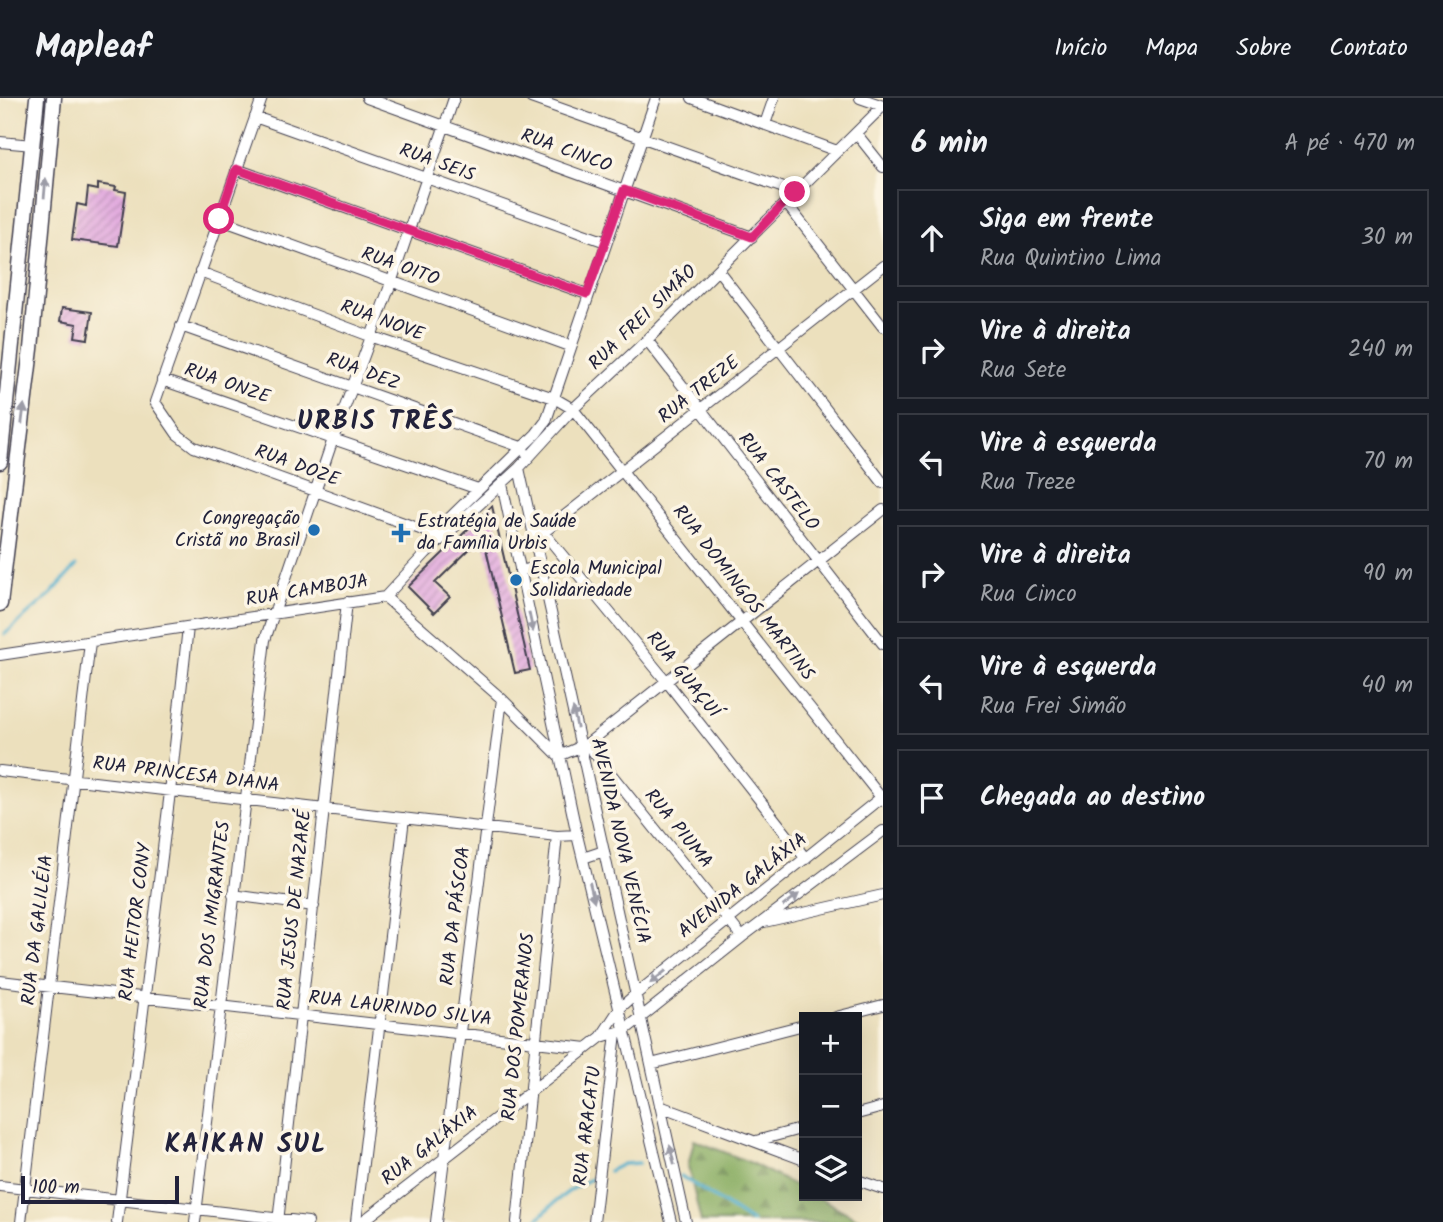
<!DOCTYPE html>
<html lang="pt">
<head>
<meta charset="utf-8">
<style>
	body { margin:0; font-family:Kalam,sans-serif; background:#242831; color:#f1f3f6 }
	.controls { position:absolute; right:21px; bottom:21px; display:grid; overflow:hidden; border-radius:0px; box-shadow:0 7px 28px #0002 }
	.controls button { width:63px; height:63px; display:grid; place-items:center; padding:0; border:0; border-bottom:2px solid #363941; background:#171b24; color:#f1f3f6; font:35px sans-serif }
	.scale { position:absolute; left:21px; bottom:18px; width:158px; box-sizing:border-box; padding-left:7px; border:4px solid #22223b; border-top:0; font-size:19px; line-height:24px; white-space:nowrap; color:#22223b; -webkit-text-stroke:5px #fcf5e5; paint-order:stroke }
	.stop { position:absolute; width:21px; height:21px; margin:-16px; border:5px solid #db2777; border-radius:50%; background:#fff }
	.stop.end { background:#db2777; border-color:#fff; box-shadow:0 2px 7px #0008 }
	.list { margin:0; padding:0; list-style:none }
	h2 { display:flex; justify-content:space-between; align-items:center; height:91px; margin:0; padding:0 28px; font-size:30px }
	h2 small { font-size:23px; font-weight:400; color:#9ea1a6 }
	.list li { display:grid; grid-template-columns:46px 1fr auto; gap:21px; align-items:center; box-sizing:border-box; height:98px; margin:0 14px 14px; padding:0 14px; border:2px solid #363941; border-radius:0px }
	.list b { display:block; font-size:26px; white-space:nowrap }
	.list p { margin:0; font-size:23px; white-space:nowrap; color:#9ea1a6 }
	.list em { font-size:23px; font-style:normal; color:#9ea1a6 }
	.icon { flex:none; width:38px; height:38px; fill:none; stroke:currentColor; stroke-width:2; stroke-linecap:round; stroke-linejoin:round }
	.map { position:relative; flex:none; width:883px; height:1124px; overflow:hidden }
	header { display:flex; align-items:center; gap:42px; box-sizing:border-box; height:98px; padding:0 35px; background:#171b24; border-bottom:2px solid #363941 }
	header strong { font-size:33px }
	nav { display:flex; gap:38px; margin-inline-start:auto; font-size:24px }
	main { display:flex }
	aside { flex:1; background:#171b24 }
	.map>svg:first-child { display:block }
</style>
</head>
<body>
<header>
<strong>Mapleaf</strong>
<nav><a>Início</a><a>Mapa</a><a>Sobre</a><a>Contato</a></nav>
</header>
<main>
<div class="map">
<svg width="883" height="1124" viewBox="0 0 883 1124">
	<defs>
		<pattern id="forest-firs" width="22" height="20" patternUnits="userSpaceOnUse" patternTransform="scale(1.75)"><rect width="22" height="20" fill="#87ac61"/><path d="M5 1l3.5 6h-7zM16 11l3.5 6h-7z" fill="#6e8c51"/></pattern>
		<pattern id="building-hatch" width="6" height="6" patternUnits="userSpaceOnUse" patternTransform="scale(1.75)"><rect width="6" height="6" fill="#e0a4de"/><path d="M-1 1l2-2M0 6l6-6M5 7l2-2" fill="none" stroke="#b585b5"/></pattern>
	</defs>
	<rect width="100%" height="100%" fill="#fcf5e5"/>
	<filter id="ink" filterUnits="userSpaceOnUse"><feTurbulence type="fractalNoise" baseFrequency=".0143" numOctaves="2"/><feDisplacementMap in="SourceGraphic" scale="14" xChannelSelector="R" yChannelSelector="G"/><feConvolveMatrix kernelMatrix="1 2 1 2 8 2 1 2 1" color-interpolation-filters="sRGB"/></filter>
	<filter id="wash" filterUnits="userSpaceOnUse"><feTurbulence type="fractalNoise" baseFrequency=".00686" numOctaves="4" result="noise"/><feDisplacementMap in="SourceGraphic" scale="28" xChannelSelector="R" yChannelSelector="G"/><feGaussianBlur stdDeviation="1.57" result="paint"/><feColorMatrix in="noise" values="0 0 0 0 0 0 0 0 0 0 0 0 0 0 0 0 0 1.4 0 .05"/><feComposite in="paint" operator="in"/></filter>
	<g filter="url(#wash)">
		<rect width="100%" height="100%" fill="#ece0bd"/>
		<path fill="url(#forest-firs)" stroke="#54674e" stroke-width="2" d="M694 1042 749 1064 804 1092V1098H816L864 1124H701L688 1068Z"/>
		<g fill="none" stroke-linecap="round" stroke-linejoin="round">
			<path stroke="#4caccb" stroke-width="3.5" d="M5 536 51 496 76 468
				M609 1073 623 1066 639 1065
				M681 1078 752 1124
				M535 1124C552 1106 568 1091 591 1081"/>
		</g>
		<g id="blocks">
			<path fill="url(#building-hatch)" d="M98 86 116 89 115 92 126 94 118 148 72 142 77 106 86 108 88 90 98 92Z
				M62 210 92 214 88 241 75 239 77 226 60 223Z
				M492 408 530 572 515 575 483 438 435 485 450 499 434 515 408 489Z"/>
		</g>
	</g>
	<g filter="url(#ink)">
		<use href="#blocks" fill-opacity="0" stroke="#403e4e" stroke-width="2"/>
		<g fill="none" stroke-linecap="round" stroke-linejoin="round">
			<g stroke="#403e4e" stroke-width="12">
				<path id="street" d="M262 0 155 304 177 336 194 349 445 440
					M367 0 752 139
					M531 0 795 94
					M692 0 837 53
					M860 0 883 8
					M255 19 606 144
					M765 26 774 0
					M856 35 883 69
					M0 44 33 47
					M236 71 587 196
					M786 105 883 229
					M219 121 570 248
					M718 172 883 385
					M200 174 370 238 554 300 573 311 883 702
					M181 228 521 349 524 353
					M647 242 883 546
					M162 282 478 391
					M519 370 686 1124
					M502 386 577 737 671 1124
					M530 418 667 584 806 761
					M431 441 433 436 536 336 546 323 656 0
					M535 441 883 168
					M520 473 541 468
					M385 499 426 455 519 370 573 311 647 242 883 8
					M0 557 385 499 502 601 559 658 587 646 883 412
					M587 646 742 839
					M0 673 557 738 577 737
					M583 760 604 753
					M233 797 314 808
					M764 824 883 797
					M0 883 587 950
					M836 919 883 907
					M601 939 620 910 636 896 883 698
					M651 966 804 927
					M660 1008 804 1062
					M857 1016 883 1009
					M756 1043 804 1030
					M857 1082 883 1091
					M0 1088 308 1124
					M21 1124 90 544
					M117 1124 170 694 188 529
					M195 1124 265 542 333 341 391 185 454 0
					M278 1124 347 504
					M356 1124 404 720
					M362 1124 587 950 601 939 625 932 742 839 883 733
					M436 1124 502 601
					M517 1124 557 738
					M594 1124 616 935"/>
			</g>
			<g stroke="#403e4e" stroke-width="17">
				<path id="secondary" d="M0 364 37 0
					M0 506 31 251 54 0"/>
			</g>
			<use href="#street" stroke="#fff" stroke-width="10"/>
			<use href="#secondary" stroke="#fff" stroke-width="14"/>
		</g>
		<defs><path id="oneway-solid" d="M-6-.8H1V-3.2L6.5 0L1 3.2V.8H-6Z" transform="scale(1.75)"/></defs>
		<g fill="#9c9ca7">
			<use href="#oneway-solid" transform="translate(45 90) rotate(-85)"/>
			<use href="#oneway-solid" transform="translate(23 316) rotate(-83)"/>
			<use href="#oneway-solid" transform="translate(531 524) rotate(78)"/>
			<use href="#oneway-solid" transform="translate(575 620) rotate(-102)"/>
			<use href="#oneway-solid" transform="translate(592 794) rotate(76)"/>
			<use href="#oneway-solid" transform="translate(791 802) rotate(-37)"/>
			<use href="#oneway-solid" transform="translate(658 879) rotate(141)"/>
			<use href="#oneway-solid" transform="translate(672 1057) rotate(-103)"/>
		</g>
	</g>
	<g fill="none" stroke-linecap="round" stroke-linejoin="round" filter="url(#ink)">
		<path stroke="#db2777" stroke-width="9" d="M219 121 236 71 587 196 624 92 752 139 795 94"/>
	</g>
	<g fill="#1f6fb2" stroke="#fcf5e5" stroke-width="2.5">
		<circle cx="314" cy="432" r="7"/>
		<path d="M397.5 424.5h7v7h7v7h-7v7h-7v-7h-7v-7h7z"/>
		<circle cx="516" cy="482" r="7"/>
	</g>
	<g text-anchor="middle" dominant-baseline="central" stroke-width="7" stroke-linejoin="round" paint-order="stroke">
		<g font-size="19" fill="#22223b" stroke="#fcf5e5">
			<text transform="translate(566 53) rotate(20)">RUA CINCO</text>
			<text transform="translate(437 65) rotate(20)">RUA SEIS</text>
			<text transform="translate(400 169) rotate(20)">RUA OITO</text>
			<text transform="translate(643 220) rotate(-44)">RUA FREI SIMÃO</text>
			<text transform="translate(382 223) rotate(20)">RUA NOVE</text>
			<text transform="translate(363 274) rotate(20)">RUA DEZ</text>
			<text transform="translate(227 286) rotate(19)">RUA ONZE</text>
			<text transform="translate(699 292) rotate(-38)">RUA TREZE</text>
			<text transform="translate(297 368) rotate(20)">RUA DOZE</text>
			<text transform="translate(778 384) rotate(52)">RUA CASTELO</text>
			<text transform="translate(307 493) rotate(-9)">RUA CAMBOJA</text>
			<text transform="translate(743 495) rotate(52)">RUA DOMINGOS MARTINS</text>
			<text transform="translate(683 577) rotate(51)">RUA GUAÇUÍ</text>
			<text transform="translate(186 677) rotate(7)">RUA PRINCESA DIANA</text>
			<text transform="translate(678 731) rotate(51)">RUA PIUMA</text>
			<text transform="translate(620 743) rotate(77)">AVENIDA NOVA VENÉCIA</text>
			<text transform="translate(743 788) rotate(-38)">AVENIDA GALÁXIA</text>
			<text transform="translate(295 812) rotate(-84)">RUA JESUS DE NAZARÉ</text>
			<text transform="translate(213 817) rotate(-83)">RUA DOS IMIGRANTES</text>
			<text transform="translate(456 818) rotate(-83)">RUA DA PÁSCOA</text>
			<text transform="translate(136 824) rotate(-83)">RUA HEITOR CONY</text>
			<text transform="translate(38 832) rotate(-83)">RUA DA GALILÉIA</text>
			<text transform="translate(400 911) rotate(7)">RUA LAURINDO SILVA</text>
			<text transform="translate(519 929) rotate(-84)">RUA DOS POMERANOS</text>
			<text transform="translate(588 1028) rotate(-83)">RUA ARACATU</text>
			<text transform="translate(430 1048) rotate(-38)">RUA GALÁXIA</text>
		</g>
		<g font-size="19" fill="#22223b" stroke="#fcf5e5" text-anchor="start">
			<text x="300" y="421" text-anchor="end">Congregação<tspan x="300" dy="22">Cristã no Brasil</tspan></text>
			<text x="417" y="424">Estratégia de Saúde<tspan x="417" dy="22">da Família Urbis</tspan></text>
			<text x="530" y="471">Escola Municipal<tspan x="530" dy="22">Solidariedade</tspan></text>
		</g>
		<g font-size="26" font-weight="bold" letter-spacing="2" fill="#22223b" stroke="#fcf5e5">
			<text x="376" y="324">URBIS TRÊS</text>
			<text x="246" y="1047">KAIKAN SUL</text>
		</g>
	</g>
</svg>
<div class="controls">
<button>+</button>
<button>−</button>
<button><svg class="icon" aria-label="layers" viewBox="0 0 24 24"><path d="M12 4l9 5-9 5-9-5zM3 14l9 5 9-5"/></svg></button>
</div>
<div class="scale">100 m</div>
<div class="stop" style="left:219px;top:121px"></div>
<div class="stop end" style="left:795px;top:94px"></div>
</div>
<aside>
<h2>6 min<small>A pé · 470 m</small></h2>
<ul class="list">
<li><svg class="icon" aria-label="ahead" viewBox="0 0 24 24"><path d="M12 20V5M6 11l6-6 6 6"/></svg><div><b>Siga em frente</b><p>Rua Quintino Lima</p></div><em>30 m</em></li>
<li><svg class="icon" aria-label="right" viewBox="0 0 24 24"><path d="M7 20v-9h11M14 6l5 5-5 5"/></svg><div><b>Vire à direita</b><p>Rua Sete</p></div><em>240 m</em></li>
<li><svg class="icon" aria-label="left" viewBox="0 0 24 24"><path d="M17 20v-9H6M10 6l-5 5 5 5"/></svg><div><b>Vire à esquerda</b><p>Rua Treze</p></div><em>70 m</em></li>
<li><svg class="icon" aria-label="right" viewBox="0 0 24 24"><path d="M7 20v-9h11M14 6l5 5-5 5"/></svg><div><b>Vire à direita</b><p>Rua Cinco</p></div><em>90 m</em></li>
<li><svg class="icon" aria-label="left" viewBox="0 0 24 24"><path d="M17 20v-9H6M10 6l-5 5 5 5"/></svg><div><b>Vire à esquerda</b><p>Rua Frei Simão</p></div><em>40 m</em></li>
<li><svg class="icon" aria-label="arrive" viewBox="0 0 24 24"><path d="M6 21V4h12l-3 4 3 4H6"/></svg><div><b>Chegada ao destino</b></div></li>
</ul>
</aside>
</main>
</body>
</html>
